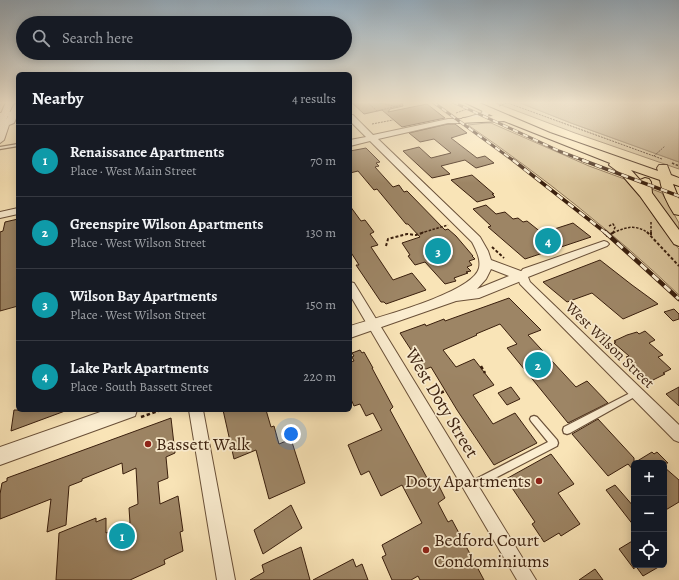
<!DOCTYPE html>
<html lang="en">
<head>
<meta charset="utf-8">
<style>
	body { margin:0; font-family:Alegreya,serif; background:#20242c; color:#f1f3f6 }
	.controls { position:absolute; right:12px; bottom:12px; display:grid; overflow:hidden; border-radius:6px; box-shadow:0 2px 10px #0003 }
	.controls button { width:36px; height:36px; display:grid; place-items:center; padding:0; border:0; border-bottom:1px solid #363941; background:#171b24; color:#f1f3f6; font:20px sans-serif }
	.you { position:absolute; left:291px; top:434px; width:14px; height:14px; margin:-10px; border:3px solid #fff; border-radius:50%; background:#1a73e8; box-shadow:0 0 0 6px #1a73e833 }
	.badge { display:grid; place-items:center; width:26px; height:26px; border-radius:50%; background:#c59692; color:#fff; font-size:13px; font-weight:700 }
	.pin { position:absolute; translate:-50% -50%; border:2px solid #fff; box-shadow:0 1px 4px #0006 }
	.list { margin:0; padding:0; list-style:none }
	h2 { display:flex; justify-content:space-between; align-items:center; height:52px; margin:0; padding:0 16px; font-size:17px }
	h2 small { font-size:13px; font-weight:400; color:#9ea1a6 }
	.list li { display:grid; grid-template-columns:26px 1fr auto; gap:12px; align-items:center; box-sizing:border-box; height:72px; padding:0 16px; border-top:1px solid #363941 }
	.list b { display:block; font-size:15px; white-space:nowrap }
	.list p { margin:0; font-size:13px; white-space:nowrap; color:#9ea1a6 }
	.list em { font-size:13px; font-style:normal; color:#9ea1a6 }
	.icon { flex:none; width:22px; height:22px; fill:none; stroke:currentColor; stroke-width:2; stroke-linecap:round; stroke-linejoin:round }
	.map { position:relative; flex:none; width:679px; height:580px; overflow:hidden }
	.search { position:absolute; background:#171b24; box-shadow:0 2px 10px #0003; left:16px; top:16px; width:336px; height:44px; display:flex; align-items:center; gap:10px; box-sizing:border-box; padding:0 14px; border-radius:22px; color:#9ea1a6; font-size:15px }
	.panel { position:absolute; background:#171b24; box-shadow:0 2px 10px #0003; left:16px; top:72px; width:336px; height:340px; border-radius:6px }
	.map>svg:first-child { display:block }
</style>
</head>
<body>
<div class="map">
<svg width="679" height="580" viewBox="0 0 679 580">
	<rect width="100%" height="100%" fill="#f9e4b7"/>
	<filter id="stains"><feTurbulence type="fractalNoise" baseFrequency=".005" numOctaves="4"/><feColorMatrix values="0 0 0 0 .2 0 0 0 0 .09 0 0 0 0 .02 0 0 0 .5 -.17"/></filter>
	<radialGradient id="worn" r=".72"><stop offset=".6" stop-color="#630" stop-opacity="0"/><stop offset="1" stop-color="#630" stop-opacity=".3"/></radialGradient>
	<path fill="#d9c39a" stroke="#8a7154" d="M493 102H518L571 123 679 162V169L575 133Z
		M486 123H491L589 166 630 181 659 224 679 249V295C614 233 542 176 468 125Z
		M649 188 662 193 679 223V234L654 199Z"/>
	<path fill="#b8a17d" stroke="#866d50" d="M518 102H679V162L571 123Z"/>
	<path fill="#9d8565" stroke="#3a1f0d" d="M351 102H402L403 106 390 109 388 112 427 104 445 118 402 127 382 110 364 114Z
		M448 124H455L467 133 451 138 477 158 485 156 494 163 476 168 465 160 441 166 450 174 432 178 403 151 419 147 431 158 451 153 434 139 420 142 409 133Z
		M366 148 380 162 376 163 379 166 375 167 393 187 399 185 404 192 407 191 445 230 448 229 456 236 473 256H472L475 259 469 261 472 265 467 267 471 271 466 272 468 273 454 278 456 281 445 284 425 262 415 265 408 256 410 255 402 243 420 237 408 224H406L377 189 374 190 358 171 350 173V151Z
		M472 175 494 194H492L495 197 477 202 451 180Z
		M486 205 496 214 505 212 513 219 518 218 523 222 527 221 542 233 573 223 591 237 525 259 488 227 491 226 473 209Z
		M350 206 361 221 365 220 374 232 370 234 378 245 371 247 393 280 412 273 426 290 386 304 384 302H381L356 265H359L350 251Z
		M18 219V306L0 311V232L3 231 5 222Z
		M600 260 632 285 658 304 623 319 592 293 567 302 543 282Z
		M509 298 541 330 528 335 576 387 587 381 608 403 568 423 507 348 517 344 500 324 476 334 477 335 443 350 456 367 474 359 494 385 473 395 493 424 515 413 537 443 494 465 457 410 431 367 421 371 412 358 415 356 400 333 425 324 426 326 444 319 445 321Z
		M674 309 679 314V319L673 321 664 312Z
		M645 331 655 340 649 343 663 355 658 357 671 369 663 373 665 374 651 381 626 357 629 356 614 343 616 342 614 341 627 335 637 332 639 334Z
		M360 350 362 353 364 352 373 368H372L393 407 390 410 432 487 438 484 445 498 438 503 448 522 452 520 484 580H420L418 576 411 580H392L382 557 386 555 382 545 422 523 402 485 381 496 369 471 361 475 348 445 382 430 373 413 366 416 360 404 354 406 350 397V362L354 361 352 357 354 356 352 353Z
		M511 387 520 399 507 405 498 393Z
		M679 387V406L666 394Z
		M14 410H65V411L11 431Z
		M223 410H266L271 427 274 426 279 444 291 439 305 483 269 499 256 450 234 459Z
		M171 418 175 453 166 457 168 478 158 482 160 504 178 496 183 531 180 532 183 551 164 560 165 564 130 580H56L59 533 96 518V522L106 518V533L130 523 129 508 138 504 136 468 123 474 122 463 82 479V481L69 486 66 525 47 532 51 499 0 519V494L2 483 7 481V478Z
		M598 419 634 458V463L652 452 654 454 657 452 668 463H634V471L628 464 608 476 572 434Z
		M551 454 574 484 558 493 580 524 561 536 559 533 544 542 532 524 535 522 506 479Z
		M664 467 679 480V502L664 511Z
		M615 485 634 507V526L606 490Z
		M291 505 302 528 263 554 254 530Z
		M634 540V569L619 549Z
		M301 547 310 580H250L264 572 262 565Z
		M353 559 356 567 362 564 368 580H313Z
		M635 565H662L643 576Z
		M595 569 603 580H579Z"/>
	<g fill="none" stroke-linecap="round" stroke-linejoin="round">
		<g stroke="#6a5038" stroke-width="2.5">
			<path id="service" d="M18 144V146L0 149V147Z
				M636 390 638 391 639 393 638 395 570 433 567 434 564 433 563 430 564 427Z
				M534 416 537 417 557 440 558 443 557 446 474 489 471 490 468 489 467 486 468 483 548 442 531 421 530 419 531 417Z"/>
		</g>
		<g stroke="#6a5038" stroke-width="2">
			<path id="minor" d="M18 111V115L0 117V113Z
				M604 241 607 242 609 244 607 246 528 277 530 282 679 425V442L674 440 520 284 517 276 523 269Z
				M350 282 354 283 536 580H517L350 295Z
				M189 410H203L235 580H217Z"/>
		</g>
		<g stroke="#6a5038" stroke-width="2">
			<path id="tertiary" d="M6 102H14L6 120 14 105 18 103V114L14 123 9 125 4 140 0 143V116Z
				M483 108H489L490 110 488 116 463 123H448L378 139 480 237 488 251 491 260 526 273 528 276 526 279 479 298 456 301 350 338V326C375 318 473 293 479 268 481 259 476 250 472 242L370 141 350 146V140L366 137 350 121V115H353L373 135 448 119H462L482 113ZM491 269 509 276 477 289 486 279Z
				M18 208V214L0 218V212Z
				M106 410H137L135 416 0 465V447Z"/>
		</g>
		<g stroke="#3a1f0d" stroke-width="2">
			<path id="primary" d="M464 102H477L550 133 658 171 657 168 659 165H667L671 175 679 178V186L673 184 679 199V215L674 214C667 203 662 192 660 180L631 170 640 180 645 178 649 179 651 182 652 193 679 230V246L674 244 640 196 621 174 609 165 610 163 504 121 459 123 458 121 463 118 493 116Z"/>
		</g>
		<path stroke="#3a1f0d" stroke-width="1" stroke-dasharray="2 1" stroke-linecap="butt" d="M367 102 377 111 401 105
			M376 102 398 107
			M505 102 662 159
			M499 106 507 103
			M456 113 467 109
			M372 124 393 120
			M654 156 665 146"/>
		<path stroke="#3a1f0d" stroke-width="1.5" stroke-dasharray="2.5 1.5" stroke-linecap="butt" d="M672 163 679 166
			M651 222V233
			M609 226 613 224 615 227 613 233
			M421 233 448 225
			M613 233C625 227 636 224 648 233"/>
		<path stroke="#3a1f0d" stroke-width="2" stroke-dasharray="3 2" stroke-linecap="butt" d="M647 232 679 266
			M651 232V235
			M606 236 615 232
			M386 246 388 239 407 234 416 235 425 232
			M492 247 504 258"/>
		<path stroke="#3a1f0d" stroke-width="2.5" stroke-dasharray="3.5 2.5" stroke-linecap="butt" d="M481 366 485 373
			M435 395 445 391
			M141 417 161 410"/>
		<use href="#service" fill="#fbedd0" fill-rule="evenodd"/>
		<use href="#minor" fill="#fbedd0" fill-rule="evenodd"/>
		<use href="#tertiary" fill="#fbedd0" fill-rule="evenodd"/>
		<use href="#primary" fill="#f9e4b7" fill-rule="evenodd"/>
		<g stroke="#3a1f0d" stroke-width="3">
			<path id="rail-far2" d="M433 102 514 161
				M453 102 559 151 585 161"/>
		</g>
		<g stroke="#3a1f0d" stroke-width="3.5">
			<path id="rail-far1" d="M513 160 606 233
				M582 160 679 196"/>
		</g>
		<g stroke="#3a1f0d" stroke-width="4.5">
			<path id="rail" d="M605 232 679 299"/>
		</g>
		<use href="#rail-far2" stroke="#fbedd0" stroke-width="2" stroke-dasharray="5.5" stroke-linecap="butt"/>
		<use href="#rail-far1" stroke="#fbedd0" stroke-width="2.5" stroke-dasharray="7" stroke-linecap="butt"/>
		<use href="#rail" stroke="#fbedd0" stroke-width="3" stroke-dasharray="8" stroke-linecap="butt"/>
	</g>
	<linearGradient id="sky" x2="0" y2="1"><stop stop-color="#95acbd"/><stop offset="0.56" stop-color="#fcf3df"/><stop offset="1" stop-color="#fcf3df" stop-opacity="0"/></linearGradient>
	<rect width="679" height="183" fill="url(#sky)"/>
	<g fill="#8f2418" stroke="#fbedd0" stroke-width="1.5">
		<circle cx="148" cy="444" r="4"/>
		<circle cx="539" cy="481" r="4"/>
		<circle cx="426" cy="550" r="4"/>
	</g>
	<g text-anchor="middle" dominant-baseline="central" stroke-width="3.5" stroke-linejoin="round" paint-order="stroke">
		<g font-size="15" fill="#3a1f0d" stroke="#fbedd0">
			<text transform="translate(610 345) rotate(44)">West Wilson Street</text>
		</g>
		<g font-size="18" fill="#3a1f0d" stroke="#fbedd0">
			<text transform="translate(442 403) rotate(59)">West Doty Street</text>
		</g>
		<g font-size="18" fill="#3a1f0d" stroke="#fbedd0" text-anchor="start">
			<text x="156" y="444">Bassett Walk</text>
			<text x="531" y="481" text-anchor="end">Doty Apartments</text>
			<text x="434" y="540">Bedford Court<tspan x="434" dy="21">Condominiums</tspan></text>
		</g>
	</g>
	<rect width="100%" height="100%" filter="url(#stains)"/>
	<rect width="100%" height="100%" fill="url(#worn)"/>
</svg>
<div class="controls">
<button>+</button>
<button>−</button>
<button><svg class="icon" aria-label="locate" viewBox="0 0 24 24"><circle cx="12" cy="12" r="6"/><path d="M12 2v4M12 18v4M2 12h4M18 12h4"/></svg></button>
</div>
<div class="you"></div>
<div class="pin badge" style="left:122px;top:536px;background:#0f9aa8">1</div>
<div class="pin badge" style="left:538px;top:365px;background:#0f9aa8">2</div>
<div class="pin badge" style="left:438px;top:251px;background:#0f9aa8">3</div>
<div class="pin badge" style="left:548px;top:241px;background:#0f9aa8">4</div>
<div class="search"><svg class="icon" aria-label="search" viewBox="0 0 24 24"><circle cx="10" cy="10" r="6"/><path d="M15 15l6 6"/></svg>Search here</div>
<section class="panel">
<h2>Nearby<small>4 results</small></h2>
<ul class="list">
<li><span class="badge" style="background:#0f9aa8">1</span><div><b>Renaissance Apartments</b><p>Place · West Main Street</p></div><em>70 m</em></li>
<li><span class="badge" style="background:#0f9aa8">2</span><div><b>Greenspire Wilson Apartments</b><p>Place · West Wilson Street</p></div><em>130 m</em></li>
<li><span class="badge" style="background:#0f9aa8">3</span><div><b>Wilson Bay Apartments</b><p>Place · West Wilson Street</p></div><em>150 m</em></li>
<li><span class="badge" style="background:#0f9aa8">4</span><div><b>Lake Park Apartments</b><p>Place · South Bassett Street</p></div><em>220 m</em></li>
</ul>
</section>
</div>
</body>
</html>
